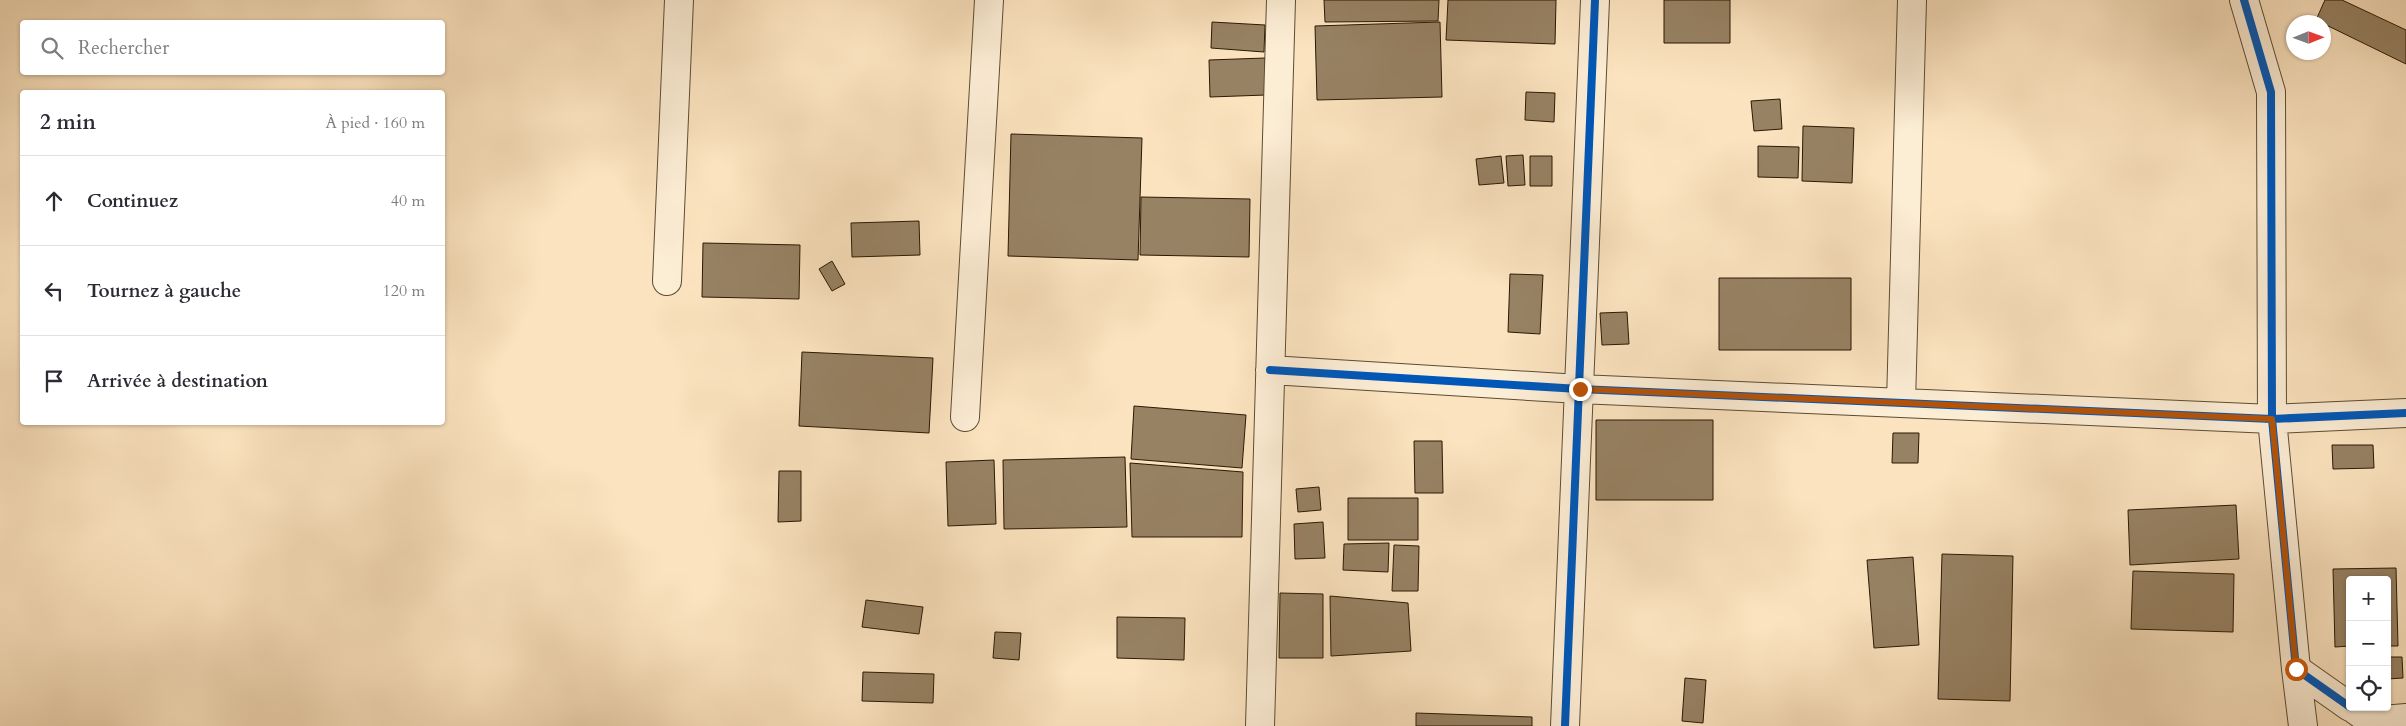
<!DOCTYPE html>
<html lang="fr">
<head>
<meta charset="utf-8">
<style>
	body { margin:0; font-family:Cardo,serif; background:#f2f2f3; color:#2b2b33 }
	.controls { position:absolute; right:15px; bottom:15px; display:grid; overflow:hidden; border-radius:5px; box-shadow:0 1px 4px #0004 }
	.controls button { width:45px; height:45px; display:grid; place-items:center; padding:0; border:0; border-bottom:1px solid #e1e1e2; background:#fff; color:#2b2b33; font:25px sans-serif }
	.compass { position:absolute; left:2286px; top:15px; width:45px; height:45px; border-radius:50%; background:#fff; box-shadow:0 1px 4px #0004; rotate:89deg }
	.stop { position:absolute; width:15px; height:15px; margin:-11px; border:4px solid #b45309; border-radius:50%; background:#fff }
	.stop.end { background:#b45309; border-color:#fff; box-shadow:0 1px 5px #0008 }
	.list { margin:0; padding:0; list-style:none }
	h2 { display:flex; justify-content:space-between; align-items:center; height:65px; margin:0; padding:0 20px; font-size:21px }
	h2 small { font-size:16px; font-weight:400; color:#7c7c81 }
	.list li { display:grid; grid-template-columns:32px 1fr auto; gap:15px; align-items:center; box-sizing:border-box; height:90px; padding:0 20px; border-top:1px solid #e1e1e2 }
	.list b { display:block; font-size:19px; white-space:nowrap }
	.list em { font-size:16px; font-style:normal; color:#7c7c81 }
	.icon { flex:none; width:28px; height:28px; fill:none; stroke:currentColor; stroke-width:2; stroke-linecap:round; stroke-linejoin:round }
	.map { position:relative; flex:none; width:2406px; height:726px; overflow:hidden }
	.search { position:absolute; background:#fff; box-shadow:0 1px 4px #0004; left:20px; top:20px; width:425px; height:55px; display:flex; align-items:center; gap:12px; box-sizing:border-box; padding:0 18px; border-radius:5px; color:#7c7c81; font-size:19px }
	.panel { position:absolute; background:#fff; box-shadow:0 1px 4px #0004; left:20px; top:90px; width:425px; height:335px; border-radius:5px }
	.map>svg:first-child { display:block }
</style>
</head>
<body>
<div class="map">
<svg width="2406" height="726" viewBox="0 0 2406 726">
	<rect width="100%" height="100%" fill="#fbe3bf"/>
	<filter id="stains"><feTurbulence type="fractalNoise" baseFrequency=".004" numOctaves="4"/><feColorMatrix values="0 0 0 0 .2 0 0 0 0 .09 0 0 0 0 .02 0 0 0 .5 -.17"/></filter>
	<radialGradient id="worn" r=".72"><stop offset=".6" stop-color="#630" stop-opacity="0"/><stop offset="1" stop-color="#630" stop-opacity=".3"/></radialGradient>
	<path fill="#978264" stroke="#2a1902" d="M1324 0H1439L1438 21 1325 22Z
		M1448 0H1556L1555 44 1446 40Z
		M1664 0H1730V43H1664Z
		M2325 0H2342L2406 30V64L2316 20Z
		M1212 22 1265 25 1264 52 1211 48Z
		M1440 22 1442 97 1317 100 1315 26Z
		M1265 58 1266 95 1210 97 1209 60Z
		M1526 92 1555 93 1554 122 1525 120Z
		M1780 99 1782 129 1754 131 1751 101Z
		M1803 126 1854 128 1852 183 1802 181Z
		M1011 134 1142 138 1138 260 1008 256Z
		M1758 146 1799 147 1798 178 1758 177Z
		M1523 155 1525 185 1508 186 1506 156Z
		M1501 156 1504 183 1479 185 1476 159Z
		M1530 156H1552V186H1530Z
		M1141 197 1250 199 1249 257 1140 255Z
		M919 221 920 255 852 257 851 223Z
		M703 243 800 245 799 299 702 297Z
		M832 261 845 284 832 291 819 269Z
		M1510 274 1543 275 1540 334 1508 332Z
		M1719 278H1851V350H1719Z
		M1627 312 1629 344 1602 345 1600 313Z
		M802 352 933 358 929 433 799 426Z
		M1134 406 1246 415 1242 468 1131 459Z
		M1596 420H1713V500H1596Z
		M1893 433H1919L1918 463H1892Z
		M1414 441H1442L1443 493H1415Z
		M2332 445H2373L2374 468 2333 469Z
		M1125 457 1127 527 1004 529 1003 460Z
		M994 460 996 524 948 526 946 462Z
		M1130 463 1243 472 1242 537H1132Z
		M779 471H801V521L778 522Z
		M1319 487 1321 510 1298 512 1296 489Z
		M1348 498H1418V540H1348Z
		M2236 505 2239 559 2130 565 2128 510Z
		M1323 522 1325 558 1295 559 1294 524Z
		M1389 543 1388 572 1343 570 1344 544Z
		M1394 545 1419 546 1418 591H1392Z
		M1942 554 2013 556 2010 701 1938 699Z
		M1913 557 1919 645 1874 648 1867 560Z
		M2396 568 2398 646H2387V580H2350V646L2335 647 2333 569Z
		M2133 571 2234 574 2233 632 2131 629Z
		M1280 593 1323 594V658H1279Z
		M1330 596 1408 603 1411 651 1331 656Z
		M866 600 923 607 919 634 862 627Z
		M1117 617 1185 618 1184 660 1117 658Z
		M995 632 1021 633 1019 660 993 658Z
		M2387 657H2402L2403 678 2387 679Z
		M863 672 934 674 933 703 862 701Z
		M1685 678 1706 680 1703 723 1682 721Z
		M1416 713 1532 717V726H1416Z"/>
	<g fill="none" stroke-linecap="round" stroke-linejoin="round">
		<g stroke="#5e4c31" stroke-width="30">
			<path id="street" d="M2244 0 2271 92 2272 419 2296 669 2350 707
				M667 281 679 0
				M1270 370 1579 389 2272 419 2406 413
				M1901 403 1912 0
				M965 417 989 0
				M2296 669 2303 726
				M2351 707 2371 721 2406 718
				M1260 726 1281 0
				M1565 726 1595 0"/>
		</g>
		<use href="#street" stroke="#fcedd5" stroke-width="28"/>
		<g stroke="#fcedd5" stroke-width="11">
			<path id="cycleway" d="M2244 0 2271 92 2272 419 2296 669 2350 707
				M1270 370 1579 389 2272 419 2406 413
				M1565 726 1595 0"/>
		</g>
		<use href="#cycleway" stroke="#0057b8" stroke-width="8"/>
	</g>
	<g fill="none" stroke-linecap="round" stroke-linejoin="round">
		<path stroke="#b45309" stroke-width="6" d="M1580 389 2272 419 2296 669"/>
	</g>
	<rect width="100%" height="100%" filter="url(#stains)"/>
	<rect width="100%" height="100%" fill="url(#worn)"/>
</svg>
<div class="controls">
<button>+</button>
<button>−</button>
<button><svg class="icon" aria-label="locate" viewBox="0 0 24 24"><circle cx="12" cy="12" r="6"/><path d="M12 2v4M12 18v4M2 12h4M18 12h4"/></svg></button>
</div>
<svg class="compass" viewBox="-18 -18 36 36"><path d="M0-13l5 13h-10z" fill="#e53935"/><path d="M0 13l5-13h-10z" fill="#7c7c81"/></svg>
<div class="stop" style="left:2296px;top:669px"></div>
<div class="stop end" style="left:1580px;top:389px"></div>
<div class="search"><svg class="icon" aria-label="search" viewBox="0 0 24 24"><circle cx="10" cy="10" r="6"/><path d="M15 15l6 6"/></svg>Rechercher</div>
<section class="panel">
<h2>2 min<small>À pied · 160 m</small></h2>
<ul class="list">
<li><svg class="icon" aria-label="ahead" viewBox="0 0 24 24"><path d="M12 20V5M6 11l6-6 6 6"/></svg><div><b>Continuez</b></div><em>40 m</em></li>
<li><svg class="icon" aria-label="left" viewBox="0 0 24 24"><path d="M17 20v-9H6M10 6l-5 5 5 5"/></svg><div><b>Tournez à gauche</b></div><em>120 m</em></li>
<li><svg class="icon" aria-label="arrive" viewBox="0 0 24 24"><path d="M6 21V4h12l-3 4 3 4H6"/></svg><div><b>Arrivée à destination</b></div></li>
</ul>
</section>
</div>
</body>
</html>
